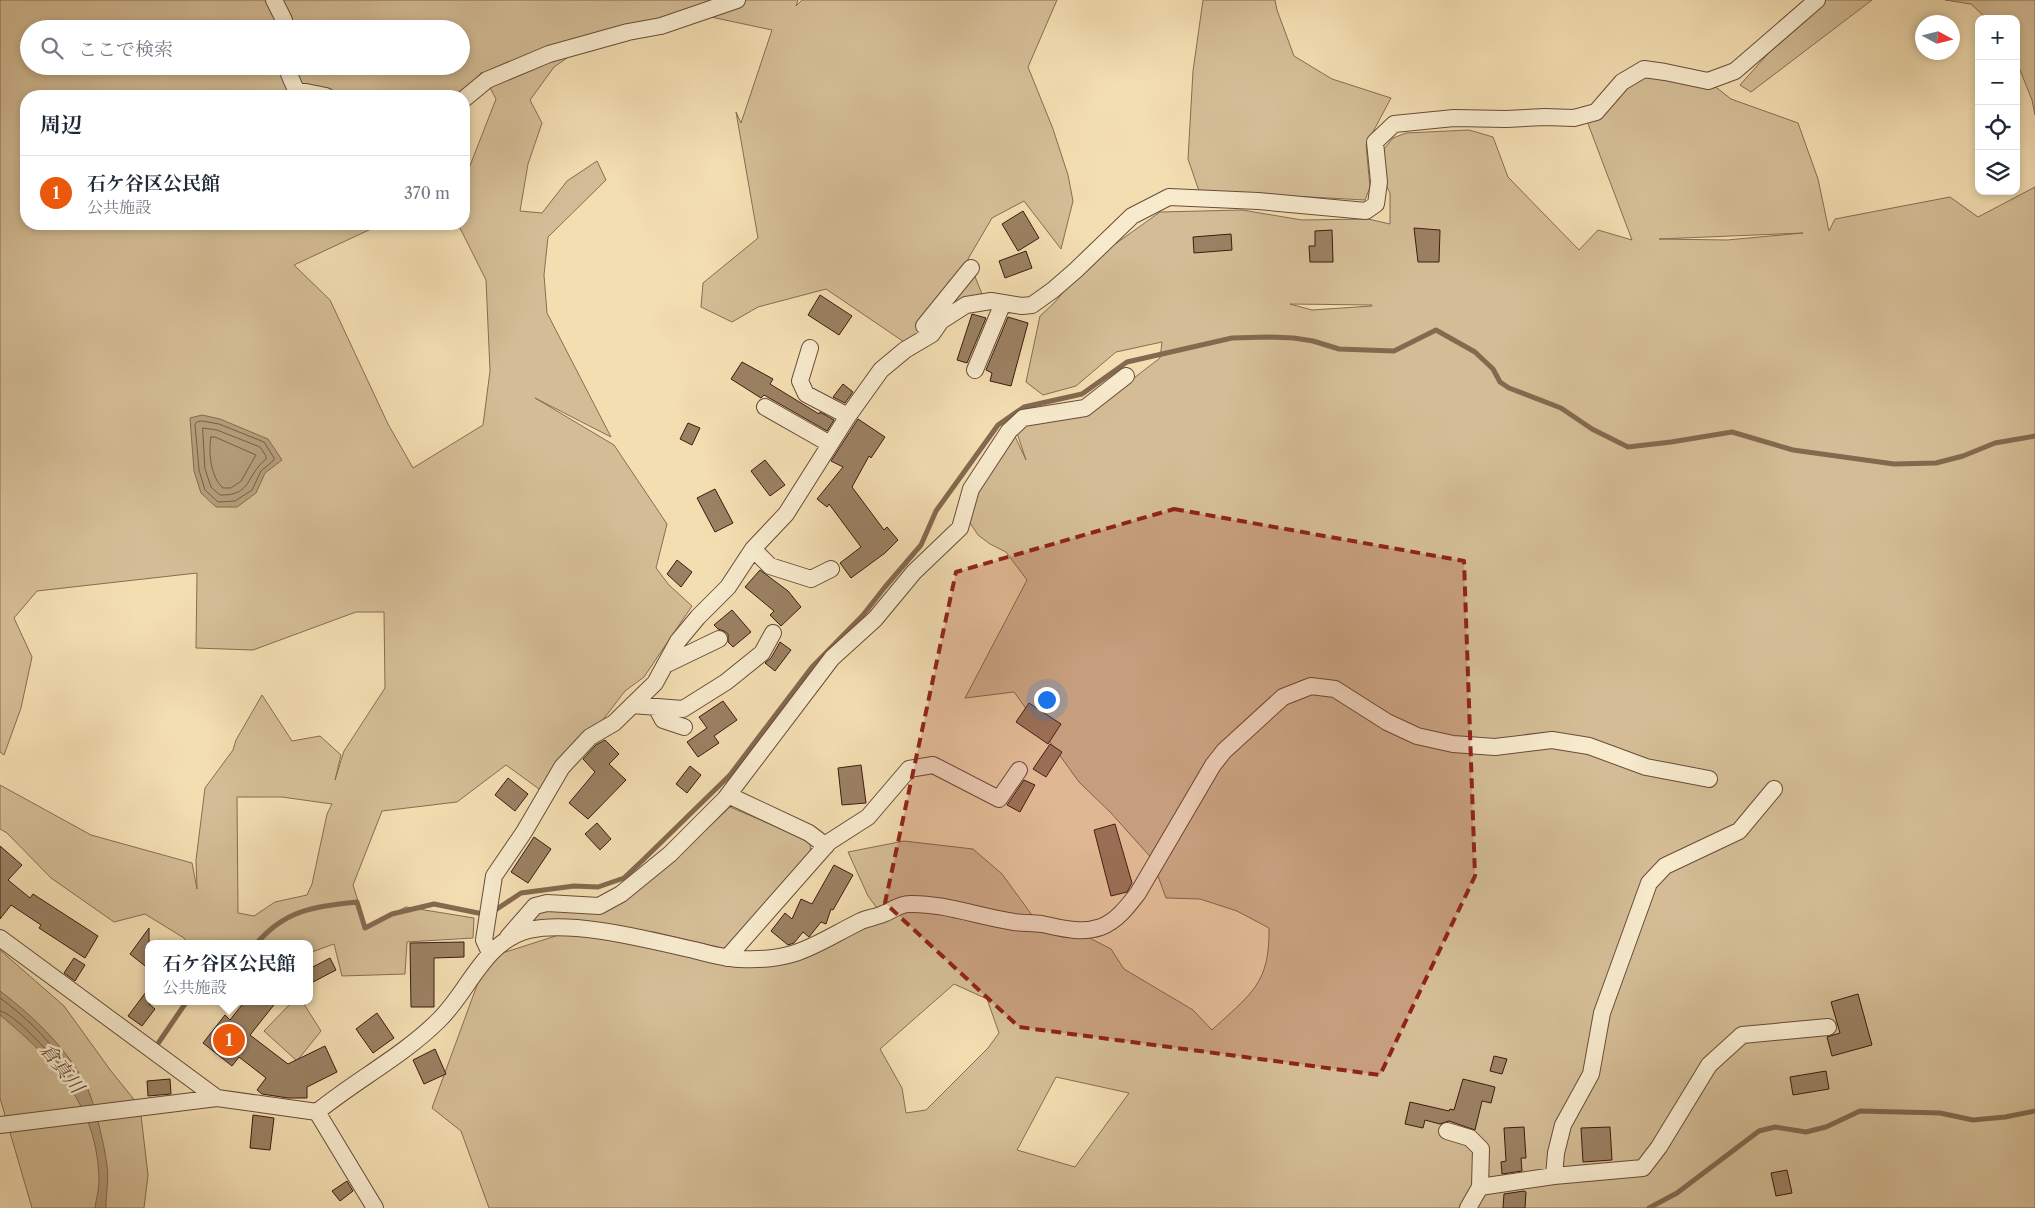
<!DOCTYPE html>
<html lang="ja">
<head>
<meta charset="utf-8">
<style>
	body { margin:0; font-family:"Libre Caslon Text","Noto Serif JP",serif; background:#f2f2f3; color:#1f2937 }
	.controls { position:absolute; right:15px; top:15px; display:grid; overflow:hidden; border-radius:10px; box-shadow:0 2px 8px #0003 }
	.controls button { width:45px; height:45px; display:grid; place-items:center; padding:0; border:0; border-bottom:1px solid #e0e1e3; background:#fff; color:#1f2937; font:25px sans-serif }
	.compass { position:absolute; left:1915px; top:15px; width:45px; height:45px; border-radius:50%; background:#fff; box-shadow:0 2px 8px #0003; rotate:97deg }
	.you { position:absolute; left:1046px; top:699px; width:18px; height:18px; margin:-12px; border:4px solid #fff; border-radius:50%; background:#1a73e8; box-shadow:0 0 0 8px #1a73e833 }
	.badge { display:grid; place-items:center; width:32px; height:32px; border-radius:50%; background:#ea580c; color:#fff; font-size:16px; font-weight:700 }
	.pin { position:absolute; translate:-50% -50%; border:2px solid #fff; box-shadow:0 1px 5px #0006 }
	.popup { position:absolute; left:145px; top:940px; width:168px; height:65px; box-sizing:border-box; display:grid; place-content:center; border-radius:10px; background:#fff; filter:drop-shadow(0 1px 4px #0005); font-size:16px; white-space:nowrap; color:#747a83 }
	.popup b { font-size:19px; color:#1f2937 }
	.popup::after { content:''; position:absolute; left:50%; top:100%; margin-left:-10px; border:10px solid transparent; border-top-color:#fff }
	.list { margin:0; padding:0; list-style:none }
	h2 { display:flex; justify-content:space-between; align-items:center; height:65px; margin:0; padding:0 20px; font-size:21px }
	h2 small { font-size:16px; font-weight:400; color:#747a83 }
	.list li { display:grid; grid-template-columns:32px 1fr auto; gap:15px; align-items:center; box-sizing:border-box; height:75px; padding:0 20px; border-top:1px solid #e0e1e3 }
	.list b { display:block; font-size:19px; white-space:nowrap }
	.list p { margin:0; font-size:16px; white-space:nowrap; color:#747a83 }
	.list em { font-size:16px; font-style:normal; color:#747a83 }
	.icon { flex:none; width:28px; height:28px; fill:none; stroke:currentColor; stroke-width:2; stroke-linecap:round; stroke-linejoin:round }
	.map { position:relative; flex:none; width:2035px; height:1208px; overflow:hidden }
	.search { position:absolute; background:#fff; box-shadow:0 2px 8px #0003; left:20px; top:20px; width:450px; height:55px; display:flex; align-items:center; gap:12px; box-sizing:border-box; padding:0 18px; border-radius:28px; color:#747a83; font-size:19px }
	.panel { position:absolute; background:#fff; box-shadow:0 2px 8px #0003; left:20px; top:90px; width:450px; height:140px; border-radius:20px }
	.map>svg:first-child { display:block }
</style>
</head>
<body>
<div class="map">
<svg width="2035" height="1208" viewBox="0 0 2035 1208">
	<rect width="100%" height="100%" fill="#f3deb2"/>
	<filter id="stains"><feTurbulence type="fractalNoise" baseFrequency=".004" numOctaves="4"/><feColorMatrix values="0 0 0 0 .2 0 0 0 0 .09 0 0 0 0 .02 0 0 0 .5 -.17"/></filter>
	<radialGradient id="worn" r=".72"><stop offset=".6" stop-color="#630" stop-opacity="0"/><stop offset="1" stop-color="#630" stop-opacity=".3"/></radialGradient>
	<path fill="#d4bd96" stroke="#886c52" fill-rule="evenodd" d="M0 0H798L796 6 802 0H1057L1028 67 1053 129 1068 175 1073 201 1061 249 1024 201 992 218 968 259 982 294 907 344 826 289 758 307 732 322 701 307 703 283 758 238 736 112 741 123 772 30 697 14 590 42 554 67 530 100 542 123 528 164 520 211 542 213 567 181 597 161 606 180 548 237 544 275 547 313 611 437 535 398 614 445 667 524 656 568 669 585 692 606 644 677 625 691 546 794 506 765 457 802 382 811 353 885 366 927 406 907 474 918 473 938 407 942 405 974 342 976 334 944 309 953V944H188L184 938 145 914 114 922 51 878 7 833 0 829V785L91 835 192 863 197 889 196 860 205 788 233 750 236 740 262 695 292 741 320 736 341 755 335 780 344 751 385 688 384 612H356L253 650 196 648 197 573 37 591 14 618 32 657 21 708 4 755 0 752ZM29 29H461V66H29ZM482 72 496 99 464 181V224H458L486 280 490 371 483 425 413 468 388 424 330 300 294 265 371 229 375 224H26V96H458ZM237 797H282L332 804 327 814 312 884 307 895 275 902 254 916 238 913Z
		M1203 0H1275L1277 10 1294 56 1332 79 1391 98 1366 145 1370 187 1365 200 1199 191 1188 159 1193 71Z
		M1816 0H1872L1751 92 1740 85Z
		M1945 0H2035V115L2032 100 2016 60V19H1987L1971 4Z
		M1665 72 1708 81 1731 99 1798 123 1818 179 1829 231 1835 219 1950 197 1978 217 2035 187V1208H489L461 1131 432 1108 487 958 568 932 746 966 882 915 868 896 848 852 904 841 973 849 1002 874 1037 922 1076 931 1111 949 1124 969 1193 1010 1212 1030C1250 994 1270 985 1269 928L1237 911 1200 899 1166 898 1154 865 1155 862 1111 813 1079 782 1014 692 965 698 1027 580 1006 552 990 544 978 535 970 523 972 494 1013 432 1026 460 1015 427 1087 414 1160 358 1162 342 1116 352 1076 386 1043 395 1026 382 1040 316 1054 303 1078 275 1111 247 1160 212 1242 210 1302 220 1368 219 1390 224V193L1386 185 1384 149 1393 138 1406 133 1469 130 1493 137 1508 177 1579 250 1598 230 1632 240 1587 121 1622 82ZM1803 233 1727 240 1659 239ZM1290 304 1372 305V306L1312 310ZM954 984 987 999 999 1033 988 1048 926 1110 906 1113 902 1088 880 1049ZM1056 1077 1129 1093 1075 1167 1017 1150Z
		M730 807 810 841 811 860 730 950 654 932 519 926 547 903 601 910 681 854Z
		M0 950 64 1006 111 1071 140 1107 148 1175 144 1208H32L0 1098Z
		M293 1001H302L321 1031 297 1061 264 1031Z"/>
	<path fill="#b49c7a" stroke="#84694f" d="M202 415 220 419 268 439 282 460 265 473 256 493 237 507H216L201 493 194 471 190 418Z
		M0 991C33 1016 63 1045 84 1081 93 1096 105 1147 107 1166 109 1179 106 1194 106 1208H95C96 1199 99 1190 99 1181 98 1106 54 1060 0 1015Z"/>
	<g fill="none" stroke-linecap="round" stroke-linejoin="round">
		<path stroke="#785c44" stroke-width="1" d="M202 421 219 424 264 442 274 458V460L261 471 252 490 235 501 218 502 205 490 199 470 195 424 197 422Z
			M203 428 217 430 260 447 266 456V459C246 475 252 496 220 495L211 487 205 469Z
			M211 437H215L256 455 241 481 231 488H223C211 478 208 452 211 437Z
			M0 998C25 1016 46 1037 65 1063L64 1065 61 1066C50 1054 14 1013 0 1011"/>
		<path stroke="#84694f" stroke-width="5" d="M256 944C286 909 314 907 357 902L365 928 392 914 434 904 488 915 521 893 574 886 598 887 624 878 643 860 730 775 812 667 863 615 885 587 921 545 936 511 998 425 1024 407 1082 394 1127 362 1232 338 1267 337 1294 338 1313 341 1339 349 1394 351 1436 330 1475 352 1493 369 1500 382 1509 388 1561 408 1592 429 1628 447 1671 442 1732 432 1793 450 1894 464 1936 463 1963 456 1995 443 2035 436
			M159 1042 187 1001
			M1649 1208 1677 1193 1759 1131 1775 1127 1806 1132 1826 1127 1860 1111 1940 1113 1973 1120 2005 1117 2035 1111"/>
	</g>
	<path fill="#9b8163" stroke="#3b1c0e" d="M1023 211 1039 238 1018 251 1002 224Z
		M1414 228 1440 230 1439 262H1418Z
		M1332 230 1333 262H1310L1309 246H1315V231Z
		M1231 234 1232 250 1194 253 1193 237Z
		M1026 251 1032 268 1005 278 999 261Z
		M820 295 852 316 839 335 808 315Z
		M972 314 986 318 967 363 957 360Z
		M1008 317 1028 323 1011 386 990 381 992 373 986 370Z
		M742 362 773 379 770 384 819 414 820 412 834 420 827 431 764 395 761 398 731 379Z
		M843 384 853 392 845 403 833 397Z
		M858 419 885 437 871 458 869 456 852 487 884 530 887 527 898 540 885 553 851 578 840 563 861 547 829 504 827 507 817 499 843 467 831 461Z
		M688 423 700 428 692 445 680 439Z
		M765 460 785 485 770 496 751 471Z
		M715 489 733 523 715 532 697 498Z
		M677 560 692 572 681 587 667 574Z
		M760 570 788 591 801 607 781 626 770 615 774 611 745 587Z
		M732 610 751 632 733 647 728 642V634L724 631 718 629 714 625Z
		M780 642 791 650 775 671 765 663 771 658Z
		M723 701 737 720 714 736 719 743 698 757 687 742 707 728 699 717Z
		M1029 703 1061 724 1048 744 1016 722Z
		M605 740 619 754 609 764 626 780 588 819 569 803 595 772 583 759 596 745Z
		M1050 744 1062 752 1046 777 1033 769Z
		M861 765 866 803 842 805 838 768Z
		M690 766 701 775 687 793 676 784Z
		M508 778 528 794 515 811 495 795Z
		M1024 780 1035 785 1020 812 1007 805Z
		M597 823 611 839 600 850 585 834Z
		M1115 824 1132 883 1127 892 1111 896 1094 830Z
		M534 837 551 849 528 883 511 872Z
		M0 846 22 865 8 880 30 898 33 894 98 936 85 958 39 928 41 925 11 905 0 919Z
		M834 865 853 875 833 910 831 909 826 924 821 922 809 937 803 932 794 943 788 945 771 931 785 913 792 919 801 899 812 904Z
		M149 928V969L130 954Z
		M464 942V957L434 958V1007H411L410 943Z
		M74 958 85 965 75 981 64 973Z
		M330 958 336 970 313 982 309 975V969Z
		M149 988V1004L155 1009 142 1026 128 1016Z
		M1858 994 1872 1045 1832 1056 1827 1037 1840 1033 1831 1002Z
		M245 1001H277L250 1035 288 1064 325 1046 337 1072 307 1087V1098H288L262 1094 257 1090 266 1078 239 1057 232 1066 203 1043 225 1015 230 1020Z
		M377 1013 394 1038 373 1053 356 1029Z
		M435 1049 446 1074 424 1084 413 1060Z
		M1494 1056 1507 1059 1502 1074 1490 1071Z
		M1826 1071 1829 1089 1793 1095 1790 1077Z
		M170 1079 171 1094 148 1096 147 1081Z
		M1463 1079 1495 1087 1491 1103 1482 1101 1475 1130 1449 1121 1440 1124 1425 1120 1423 1128 1405 1124 1410 1102 1449 1111 1450 1109 1454 1110Z
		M253 1115 274 1118 270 1150 250 1148Z
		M1524 1127 1526 1158H1521L1522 1171 1502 1174 1501 1162 1506 1161 1504 1128Z
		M1610 1127 1612 1160 1583 1162 1581 1128Z
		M1787 1170 1792 1193 1776 1196 1771 1173Z
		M347 1181 353 1191 340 1201 332 1191Z
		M1524 1191 1526 1192 1525 1208H1503L1504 1194Z"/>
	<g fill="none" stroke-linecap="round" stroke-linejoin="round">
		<g stroke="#694c37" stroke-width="18">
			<path id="street" d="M274 0 284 20 286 29
				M289 66V74L296 90 326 96
				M464 99 487 80 549 54 628 32 661 26 737 0
				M924 326 971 268
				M810 348 800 381 806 394 848 416
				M975 370 1003 303
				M765 407 830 444
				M753 549 770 566 811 579 831 569
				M665 665 719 639
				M632 705 683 709 726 682 762 653 773 633
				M656 707 663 720 684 727
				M728 795 809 833 826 846
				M508 937 535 906 547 903 599 906 621 894 670 854 725 799 832 658 875 619 914 572 960 528 971 489 1009 431 1023 418 1085 408 1126 376
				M0 938 217 1098
				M490 953 484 940 494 876 524 832 562 767 590 737 614 723 655 683 678 641 698 617 728 587 753 549 786 514 848 416 881 370 905 350 932 334 941 321 966 305 991 301 1022 306 1032 305 1053 290 1076 270 1132 216 1169 197 1258 201 1366 211 1376 204 1379 182 1375 142 1394 124 1454 118 1506 119 1545 117 1574 118 1596 112 1622 82 1644 69 1665 72 1708 81 1735 71 1817 0
				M727 958 829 842 868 817 909 769 933 765 999 799 1019 770
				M317 1112 375 1208
				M0 1125 217 1098 317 1112C356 1080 403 1056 439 1020 469 991 484 941 529 930 574 920 648 940 694 950 709 954 724 958 739 959 796 962 813 945 861 921 868 918 876 917 883 914 891 911 900 904 909 904 944 903 979 917 1014 922 1023 923 1032 923 1042 924 1061 928 1081 934 1101 927 1117 921 1128 906 1138 893L1213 765 1224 751 1283 697 1311 686 1335 689 1387 722 1417 736 1453 744 1495 747 1552 740 1589 746 1646 767 1709 779
				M1447 1131 1470 1138 1481 1149 1480 1187
				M1554 1176 1643 1168 1659 1147 1709 1065 1742 1035 1828 1027
				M1468 1208 1480 1187 1554 1176 1556 1153 1563 1125 1591 1074 1602 1013 1649 883 1665 866 1739 831 1774 789"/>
		</g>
		<use href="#street" stroke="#f7eacd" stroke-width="16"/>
	</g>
	<path fill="#8f2418" fill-opacity="0.2" stroke="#8f2418" stroke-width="4" stroke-dasharray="10 6" stroke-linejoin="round" d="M1174 509 1464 561 1475 876 1380 1075 1019 1027 885 903 956 572Z"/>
	<g text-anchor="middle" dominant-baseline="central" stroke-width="5" stroke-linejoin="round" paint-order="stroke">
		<g font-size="19" font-style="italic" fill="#654934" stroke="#f7eacd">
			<text transform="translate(62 1068) rotate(52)">倉真川</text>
		</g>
	</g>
	<rect width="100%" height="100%" filter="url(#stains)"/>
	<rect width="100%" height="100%" fill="url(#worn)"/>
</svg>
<div class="controls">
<button>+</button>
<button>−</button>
<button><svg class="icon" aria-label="locate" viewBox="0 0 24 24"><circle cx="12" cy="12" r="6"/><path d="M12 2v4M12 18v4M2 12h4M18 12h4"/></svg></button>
<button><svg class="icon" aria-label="layers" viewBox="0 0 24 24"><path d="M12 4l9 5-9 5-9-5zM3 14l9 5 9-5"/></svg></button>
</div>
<svg class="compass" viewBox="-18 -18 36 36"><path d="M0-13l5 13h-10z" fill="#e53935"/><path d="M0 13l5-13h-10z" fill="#747a83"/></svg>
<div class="you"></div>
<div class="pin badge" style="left:229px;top:1040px">1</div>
<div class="popup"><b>石ケ谷区公民館</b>公共施設</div>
<div class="search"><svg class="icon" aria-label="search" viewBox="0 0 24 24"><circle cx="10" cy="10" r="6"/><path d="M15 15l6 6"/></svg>ここで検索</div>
<section class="panel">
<h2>周辺<small></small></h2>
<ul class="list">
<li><span class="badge">1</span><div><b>石ケ谷区公民館</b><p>公共施設</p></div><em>370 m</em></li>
</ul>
</section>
</div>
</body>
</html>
